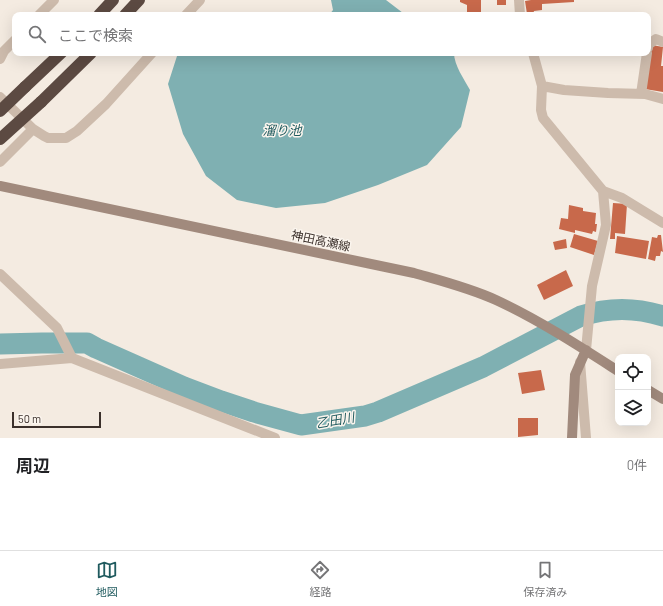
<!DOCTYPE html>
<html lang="ja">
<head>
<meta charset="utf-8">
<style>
	body { margin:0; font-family:Barlow,"Noto Sans JP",sans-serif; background:#f2f2f2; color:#202124 }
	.controls { position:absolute; right:12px; bottom:12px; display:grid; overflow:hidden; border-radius:8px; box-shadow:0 4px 16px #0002 }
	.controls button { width:36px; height:36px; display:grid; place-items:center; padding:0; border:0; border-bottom:1px solid #e0e0e0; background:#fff; color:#202124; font:20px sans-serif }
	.scale { position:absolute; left:12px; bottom:10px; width:89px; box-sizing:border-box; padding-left:4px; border:2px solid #3b302b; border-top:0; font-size:11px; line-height:14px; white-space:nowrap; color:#3b302b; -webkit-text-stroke:3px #fbf5ee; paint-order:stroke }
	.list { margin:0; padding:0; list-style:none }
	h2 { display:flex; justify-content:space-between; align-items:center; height:52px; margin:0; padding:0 16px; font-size:17px }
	h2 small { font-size:13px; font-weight:400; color:#757577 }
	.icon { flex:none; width:22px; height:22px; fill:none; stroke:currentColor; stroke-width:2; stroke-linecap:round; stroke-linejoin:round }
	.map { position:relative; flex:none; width:663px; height:438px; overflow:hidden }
	.search { position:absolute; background:#fff; box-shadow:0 4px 16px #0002; left:12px; right:12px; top:12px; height:44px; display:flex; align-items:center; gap:10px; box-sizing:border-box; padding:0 14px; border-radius:8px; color:#757577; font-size:15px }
	.sheet { height:112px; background:#fff }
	nav { display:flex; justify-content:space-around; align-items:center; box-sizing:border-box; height:56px; border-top:1px solid #e0e0e0; background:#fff; font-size:11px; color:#757577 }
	nav a { display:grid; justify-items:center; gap:2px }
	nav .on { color:#1f5a5e }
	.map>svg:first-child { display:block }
</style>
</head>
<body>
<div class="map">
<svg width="663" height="438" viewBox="0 0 663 438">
	<rect width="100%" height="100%" fill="#f4ebe1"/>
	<path fill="#7fb0b2" d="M331 0H386L403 13 408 15H329L333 10Z
		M181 53H454C454 65 464 79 470 90L461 127 427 165 378 185 325 203 276 208 237 200 206 176 183 134 168 84 177 56Z"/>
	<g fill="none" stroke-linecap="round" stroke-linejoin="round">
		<path stroke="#7fb0b2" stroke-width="21" d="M0 344 42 343H87L96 348 184 387 221 401 254 412 301 425 365 416 378 412 483 367 581 316C609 307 635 307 663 316"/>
	</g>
	<path fill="#c8694b" d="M460 0H481V15H467V5L460 2Z
		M497 0H506V5H497Z
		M531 0H574V2L542 4V10L534 11 533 14H527L525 1Z
		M652 45 663 47 661 66H663V92L645 89Z
		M613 203 627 204 625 234 615 233V239H610Z
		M569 205 583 208V211L596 213 595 224H597L596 232 593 231 592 234 575 230V233L559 229 561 218 568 219Z
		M574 234 598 241 594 255 570 247Z
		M658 235H661L663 252 661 251 660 256H656L655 261 648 259 652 237 657 238Z
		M617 236 649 241 646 259 615 253Z
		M566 239 567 248 555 250 553 242Z
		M566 270 573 286 544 300 537 285Z
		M541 370 545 390 522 394 518 373Z
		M518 418H538V435L518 437Z"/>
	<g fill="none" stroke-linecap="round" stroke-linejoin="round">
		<path stroke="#cdbbac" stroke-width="10" d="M519 0 520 15
			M39 15 54 0
			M186 15 200 0
			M648 48V45L656 39 663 42
			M533 53 542 86 541 110 543 118 603 191 606 225 592 286 586 350
			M0 59 4 51 15 40
			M542 86 564 90 608 93 645 94 663 99
			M641 94 647 53
			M0 97 33 129 44 136 48 138H66L77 131 106 104 152 53
			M0 162 33 129
			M603 191 622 198 663 223
			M0 274 57 328 72 358
			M580 362 586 438
			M0 364 72 358 275 438"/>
		<path stroke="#a18a7d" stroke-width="10" d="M0 186 414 273C442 281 470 288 496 300 539 320 579 346 618 371
			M648 390 663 399
			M572 438 575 375 586 350"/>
		<path stroke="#5c4a42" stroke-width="12" d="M99 15 113 0
			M125 15 139 0
			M25 87 61 53
			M41 102 91 53"/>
		<path stroke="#5c4a42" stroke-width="12" d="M0 111 25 87
			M0 139 41 102"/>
	</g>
	<g text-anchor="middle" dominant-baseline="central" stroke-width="3" stroke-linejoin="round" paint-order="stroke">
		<g font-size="12" fill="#3b302b" stroke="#fbf5ee">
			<text transform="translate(321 240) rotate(12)">神田高瀬線</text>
		</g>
		<g font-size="13" font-style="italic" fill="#1f5a5e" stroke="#fbf5ee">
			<text x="282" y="130">溜り池</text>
			<text transform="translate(335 420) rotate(-10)">乙田川</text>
		</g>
	</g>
</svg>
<div class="controls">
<button><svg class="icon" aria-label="locate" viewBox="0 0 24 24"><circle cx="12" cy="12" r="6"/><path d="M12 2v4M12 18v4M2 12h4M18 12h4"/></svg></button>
<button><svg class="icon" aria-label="layers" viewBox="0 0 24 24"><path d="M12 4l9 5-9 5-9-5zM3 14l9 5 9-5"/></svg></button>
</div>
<div class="scale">50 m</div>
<div class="search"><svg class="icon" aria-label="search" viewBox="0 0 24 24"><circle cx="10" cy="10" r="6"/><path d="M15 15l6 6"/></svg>ここで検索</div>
</div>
<section class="sheet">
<h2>周辺<small>0件</small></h2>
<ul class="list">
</ul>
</section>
<nav>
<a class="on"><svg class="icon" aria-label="map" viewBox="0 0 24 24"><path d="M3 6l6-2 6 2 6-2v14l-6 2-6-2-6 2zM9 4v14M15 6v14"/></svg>地図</a>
<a><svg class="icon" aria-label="directions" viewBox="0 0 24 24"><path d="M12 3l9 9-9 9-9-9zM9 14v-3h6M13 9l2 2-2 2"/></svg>経路</a>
<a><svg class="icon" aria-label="saved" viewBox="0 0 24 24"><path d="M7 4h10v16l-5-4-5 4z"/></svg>保存済み</a>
</nav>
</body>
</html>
